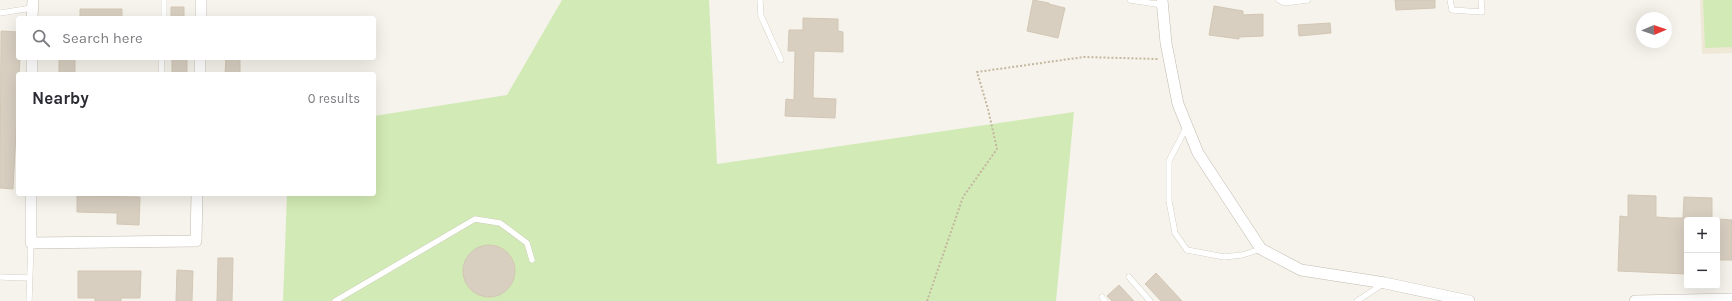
<!DOCTYPE html>
<html lang="en">
<head>
<meta charset="utf-8">
<style>
	body { margin:0; font-family:Karla,sans-serif; background:#f7f7f7; color:#2b2b33 }
	.controls { position:absolute; right:12px; bottom:12px; display:grid; overflow:hidden; border-radius:4px; box-shadow:0 4px 16px #0002 }
	.controls button { width:36px; height:36px; display:grid; place-items:center; padding:0; border:0; border-bottom:1px solid #e1e1e2; background:#fff; color:#2b2b33; font:20px sans-serif }
	.compass { position:absolute; left:1636px; top:12px; width:36px; height:36px; border-radius:50%; background:#fff; box-shadow:0 4px 16px #0002; rotate:88deg }
	.list { margin:0; padding:0; list-style:none }
	h2 { display:flex; justify-content:space-between; align-items:center; height:52px; margin:0; padding:0 16px; font-size:17px }
	h2 small { font-size:13px; font-weight:400; color:#7c7c81 }
	.icon { flex:none; width:22px; height:22px; fill:none; stroke:currentColor; stroke-width:2; stroke-linecap:round; stroke-linejoin:round }
	.map { position:relative; flex:none; width:1732px; height:301px; overflow:hidden }
	.search { position:absolute; background:#fff; box-shadow:0 4px 16px #0002; left:16px; top:16px; width:360px; height:44px; display:flex; align-items:center; gap:10px; box-sizing:border-box; padding:0 14px; border-radius:4px; color:#7c7c81; font-size:15px }
	.panel { position:absolute; background:#fff; box-shadow:0 4px 16px #0002; left:16px; top:72px; width:360px; height:124px; border-radius:4px }
	.map>svg:first-child { display:block }
</style>
</head>
<body>
<div class="map">
<svg width="1732" height="301" viewBox="0 0 1732 301">
	<rect width="100%" height="100%" fill="#f6f3ec"/>
	<path fill="#efe8d6" d="M1700 0H1732V53L1702 54Z"/>
	<path fill="#d2eab5" d="M562 0H709L717 164 1074 112 1056 301H283L287 194H374V116L507 95Z
		M1703 0H1732V47L1705 48Z"/>
	<path fill="#d8cfc1" stroke="#d3c7b4" d="M1033 0 1049 3V4L1065 8 1058 38 1027 31Z
		M1395 0H1435V8L1396 10Z
		M1214 6 1243 11V15L1263 14V36L1239 37V39L1209 35Z
		M171 7H184V18H171Z
		M80 9H122V18H80Z
		M803 18 838 19V31L843 32V52L814 51 813 98 836 99 835 118 785 116 786 99 794 100 795 51H788L789 30H803Z
		M1330 23 1331 33 1299 36 1298 25Z
		M1 31 18 32V58H20L13 189 0 188Z
		M59 58H75V74H59Z
		M172 58H187V74H172Z
		M226 58H240V74H225Z
		M1628 195 1656 196V217L1671 218H1683L1684 197 1712 198V220H1687V274L1618 271 1620 216 1628 217Z
		M77 196 140 197 139 225 117 224V213L77 212Z
		M1717 219 1732 220V260H1717Z
		M463 271a26 26 0 1 1 52 0a26 26 0 1 1-52 0Z
		M218 258H233L232 301H217Z
		M177 270 193 271 192 301H176Z
		M78 271H141L140 298H121V301H95V298H78Z
		M1156 273 1182 301H1161L1145 284Z
		M1119 285 1134 301H1112L1107 296Z"/>
	<g fill="none" stroke-linecap="round" stroke-linejoin="round">
		<g stroke="#c2bbae" stroke-width="6">
			<path id="lane" d="M760 0 761 16 781 60
				M1130 0 1163 5
				M1279 0 1284 3 1308 0
				M1450 0 1452 10 1482 12 1481 0
				M0 13 32 8
				M164 18V0
				M161 74 162 58
				M1187 126 1169 161V201L1175 233 1187 250 1224 257 1242 255 1261 249
				M0 277 29 278
				M1129 277 1150 301
				M1102 297 1105 301
				M29 301 31 243
				M335 301 475 219 500 223 527 243 532 260
				M1357 301 1383 284"/>
		</g>
		<g stroke="#c2bbae" stroke-width="12">
			<path id="street" d="M1162 0 1166 43 1178 104 1198 153 1261 249 1301 270 1385 283 1469 301
				M32 18 33 0
				M201 18V0
				M32 74V58
				M200 74V58
				M31 194V243L196 241 197 194
				M1635 301 1732 299"/>
		</g>
		<path stroke="#c4b79f" stroke-width="2" stroke-dasharray="2 2" stroke-linecap="butt" d="M927 301 963 197 997 149 988 109 977 72 1084 57 1158 59"/>
		<use href="#lane" stroke="#fff" stroke-width="5.5"/>
		<use href="#street" stroke="#fff" stroke-width="11"/>
	</g>
</svg>
<div class="controls">
<button>+</button>
<button>−</button>
</div>
<svg class="compass" viewBox="-18 -18 36 36"><path d="M0-13l5 13h-10z" fill="#e53935"/><path d="M0 13l5-13h-10z" fill="#7c7c81"/></svg>
<div class="search"><svg class="icon" aria-label="search" viewBox="0 0 24 24"><circle cx="10" cy="10" r="6"/><path d="M15 15l6 6"/></svg>Search here</div>
<section class="panel">
<h2>Nearby<small>0 results</small></h2>
<ul class="list">
</ul>
</section>
</div>
</body>
</html>
